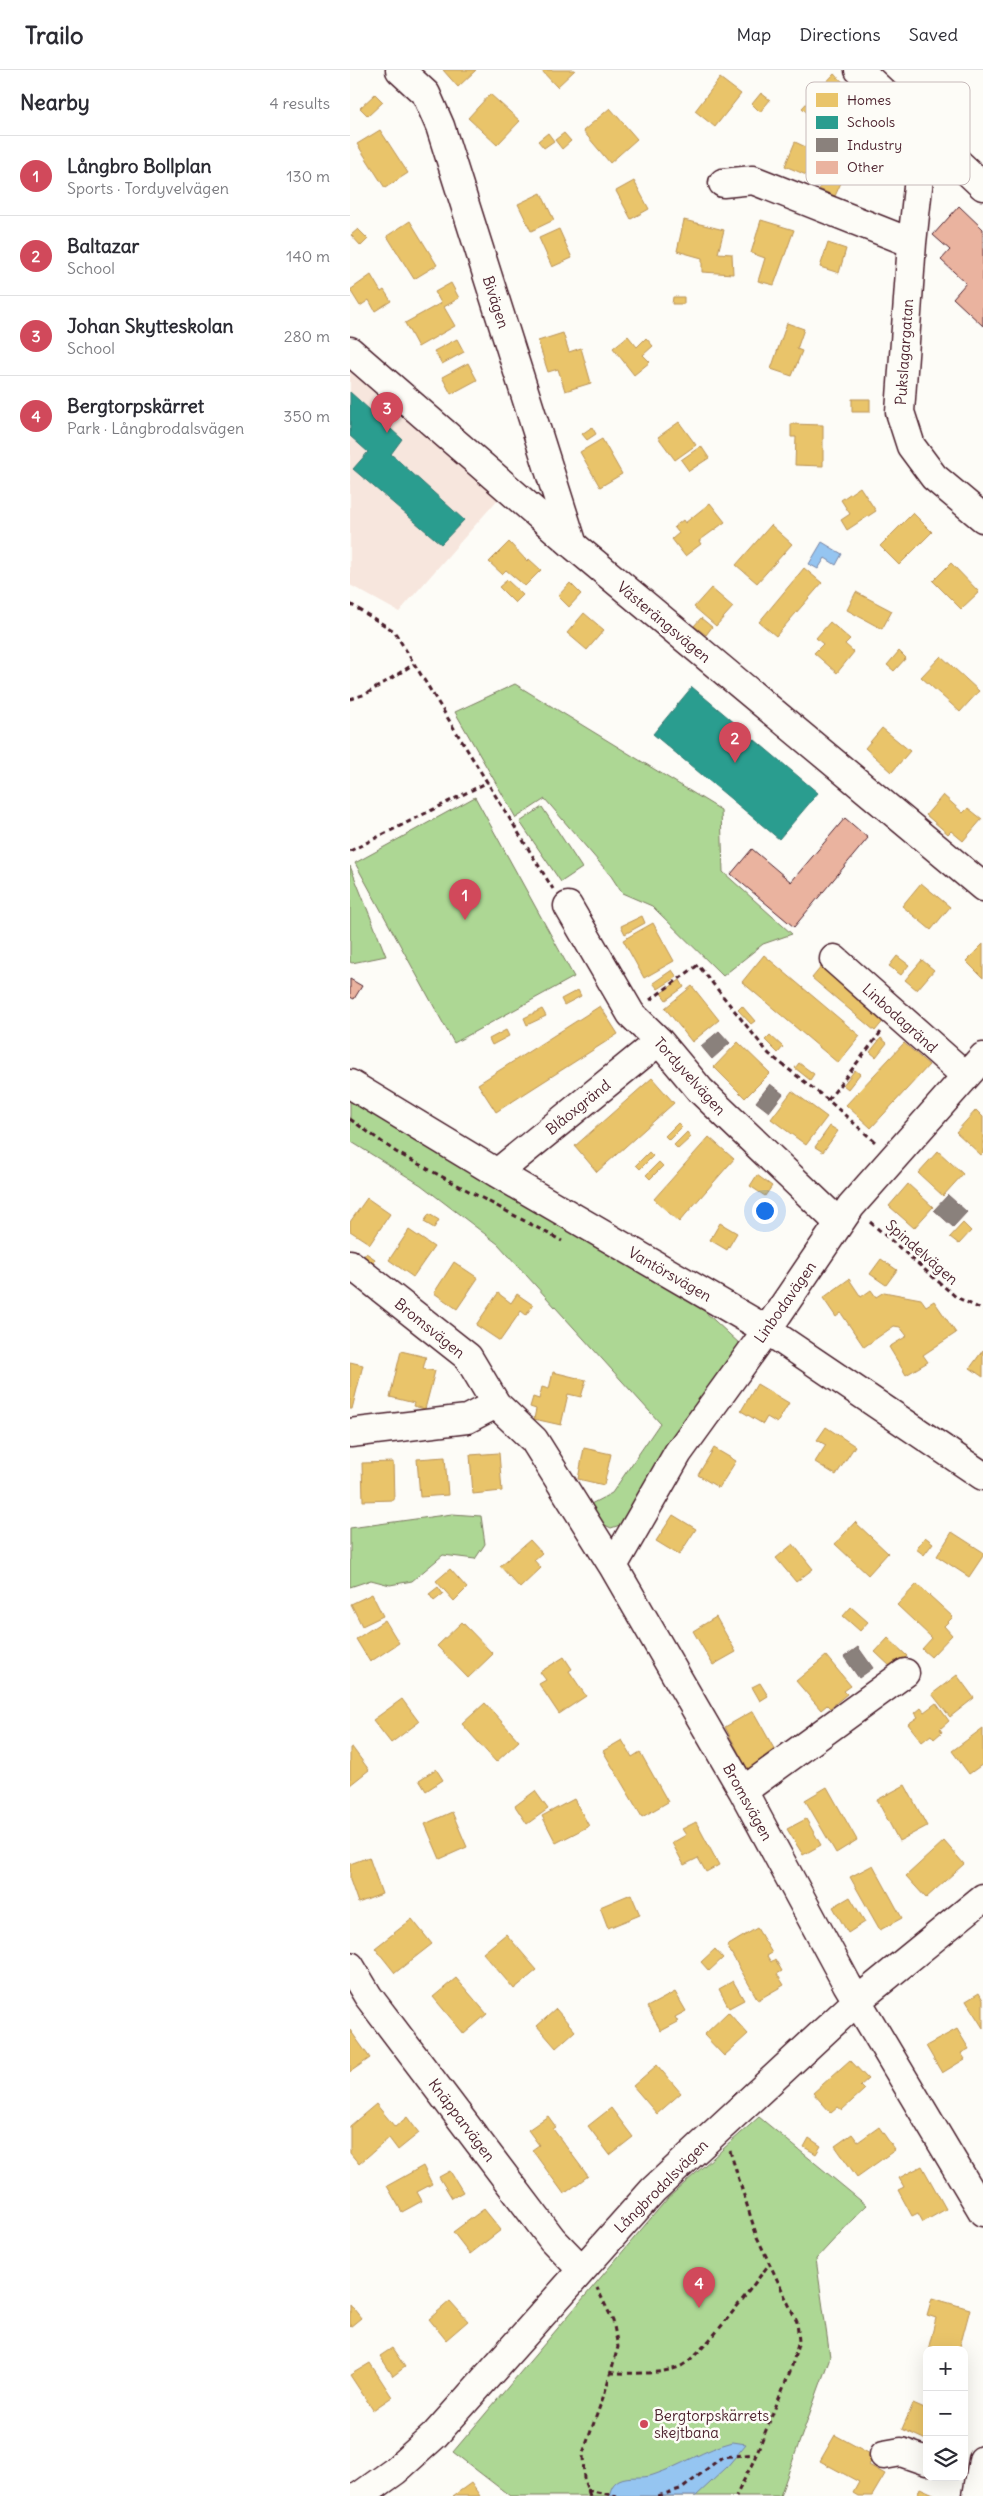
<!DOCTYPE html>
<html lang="en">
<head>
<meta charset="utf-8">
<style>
	body { margin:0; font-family:Delius,sans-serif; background:#f7f7f7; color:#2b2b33 }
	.controls { position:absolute; right:15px; bottom:15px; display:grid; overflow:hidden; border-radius:10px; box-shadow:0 5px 20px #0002 }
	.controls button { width:45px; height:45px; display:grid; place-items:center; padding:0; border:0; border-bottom:1px solid #e1e1e2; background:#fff; color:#2b2b33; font:25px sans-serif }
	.you { position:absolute; left:414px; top:1140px; width:18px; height:18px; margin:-12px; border:4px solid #fff; border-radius:50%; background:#1a73e8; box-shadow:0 0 0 8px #1a73e833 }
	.badge { display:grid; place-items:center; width:32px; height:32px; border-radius:50%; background:#d1495b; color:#fff; font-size:16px; font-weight:700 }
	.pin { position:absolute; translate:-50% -41px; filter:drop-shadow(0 1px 2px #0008) }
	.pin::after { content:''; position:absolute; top:26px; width:18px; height:15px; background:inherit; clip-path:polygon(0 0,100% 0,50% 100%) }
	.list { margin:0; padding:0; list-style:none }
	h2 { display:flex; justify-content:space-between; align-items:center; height:65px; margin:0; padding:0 20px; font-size:21px }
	h2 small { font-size:16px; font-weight:400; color:#7c7c81 }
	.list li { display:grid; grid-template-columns:32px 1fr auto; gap:15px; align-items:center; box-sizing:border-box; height:80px; padding:0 20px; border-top:1px solid #e1e1e2 }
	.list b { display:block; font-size:19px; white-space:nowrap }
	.list p { margin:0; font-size:16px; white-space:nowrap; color:#7c7c81 }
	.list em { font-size:16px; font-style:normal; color:#7c7c81 }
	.icon { flex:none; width:28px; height:28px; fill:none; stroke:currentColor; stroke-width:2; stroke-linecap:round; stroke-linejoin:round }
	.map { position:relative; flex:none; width:633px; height:2426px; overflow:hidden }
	header { display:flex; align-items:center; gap:30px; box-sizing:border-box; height:70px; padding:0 25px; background:#fff; border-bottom:1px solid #e1e1e2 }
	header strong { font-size:24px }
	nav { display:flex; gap:28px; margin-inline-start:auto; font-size:18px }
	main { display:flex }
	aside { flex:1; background:#fff }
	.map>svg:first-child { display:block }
</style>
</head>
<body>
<header>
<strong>Trailo</strong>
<nav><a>Map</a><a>Directions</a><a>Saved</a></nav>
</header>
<main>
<aside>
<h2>Nearby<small>4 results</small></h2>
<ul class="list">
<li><span class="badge">1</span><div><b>Långbro Bollplan</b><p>Sports · Tordyvelvägen</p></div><em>130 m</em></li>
<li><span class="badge">2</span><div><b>Baltazar</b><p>School</p></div><em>140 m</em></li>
<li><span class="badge">3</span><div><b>Johan Skytteskolan</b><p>School</p></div><em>280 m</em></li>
<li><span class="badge">4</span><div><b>Bergtorpskärret</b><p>Park · Långbrodalsvägen</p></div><em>350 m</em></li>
</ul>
</aside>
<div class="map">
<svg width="633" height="2426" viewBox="0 0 633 2426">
	<rect width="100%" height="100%" fill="#fdfcf7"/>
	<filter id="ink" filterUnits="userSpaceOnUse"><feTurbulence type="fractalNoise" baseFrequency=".02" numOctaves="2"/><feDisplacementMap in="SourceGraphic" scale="10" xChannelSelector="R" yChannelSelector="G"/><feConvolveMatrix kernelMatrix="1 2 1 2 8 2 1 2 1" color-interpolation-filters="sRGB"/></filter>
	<g filter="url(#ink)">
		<path fill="#f7e6dd" d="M0 299 149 428 49 542 0 515Z"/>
		<path fill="#add794" stroke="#7c7b60" d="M165 614 371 740 373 802 442 864 413 874 373 906 302 836 272 823 261 806 195 729 166 748 105 642Z
			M125 727 224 907 104 973 5 793Z
			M192 737 232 798 211 812 170 752Z
			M0 796 36 886 2 893 0 892Z
			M0 1029 352 1239 391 1275 276 1453 261 1458 251 1453 239 1435 262 1423 310 1353 148 1174 71 1115 0 1071Z
			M102 1444 131 1446 135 1474 125 1489 93 1485 62 1511 40 1515 21 1510 0 1517V1458Z
			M409 2047 516 2135 466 2189 480 2287 430 2426H160L103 2382 318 2128Z"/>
		<path fill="#95c5f1" stroke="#7783a2" d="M472 472 492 484 486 495 475 488 468 499 459 494Z
			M383 2372 396 2374 376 2398 346 2426H259C261 2419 262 2414 269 2410 279 2405 293 2409 303 2405 331 2396 355 2379 383 2372Z"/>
		<path fill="#e9c46a" stroke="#b99257" d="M93 0H126L108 17Z
			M191 0H225L207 17Z
			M484 4 503 21 471 55 452 38Z
			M370 8 391 24 365 57 345 41Z
			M411 23 420 30 410 42 402 34Z
			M25 24 33 32 18 46 10 38Z
			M140 24 170 51 147 75 118 48Z
			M260 38 287 69 260 93 233 61Z
			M30 60 58 103 35 118 7 74Z
			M198 63 204 71 194 78 188 71Z
			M214 63 221 71 212 79 205 70Z
			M445 72 471 84 461 107 435 96Z
			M478 97 495 104 485 126 469 119Z
			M284 111 299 139 281 149 266 121Z
			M191 123 204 150 181 161 168 134Z
			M334 150 374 160 368 183 382 184 383 204 352 202V188L327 181Z
			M411 150 444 160 424 215 408 211 415 188 401 183Z
			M60 151 87 195 64 209 37 166Z
			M8 159 18 169 11 176 1 165Z
			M209 159 222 188 202 197 189 168Z
			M478 173 496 179 489 203 470 197Z
			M21 205 31 222 34 220 41 231 25 241 19 230 10 236 0 220Z
			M101 213 109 228 94 237 105 256 68 277 55 253 91 233 85 222Z
			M323 227H334V234H322Z
			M437 253 454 259 447 279 452 281 442 306 421 299Z
			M213 263 219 282 231 278 241 313 215 321 208 299 198 302 188 271Z
			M278 266 287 277 296 268 303 276 293 285 300 292 284 305 263 278Z
			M107 269 114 282 92 294 84 281Z
			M118 293 127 310 101 324 92 307Z
			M502 329H520V342H502Z
			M329 352 346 375 325 390 308 367Z
			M441 354 473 355V396L445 395 446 367H441Z
			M242 357 246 364 237 370 232 364Z
			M252 369 272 404 250 417 230 382Z
			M351 376 359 388 339 401 331 390Z
			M510 417 526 441 497 460 491 450 500 444 491 430Z
			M360 433 375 452 349 471 351 474 335 486 322 469 329 463 324 457 333 450 335 453Z
			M563 443 582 462 549 495 530 476Z
			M421 455 442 474 407 513 386 495Z
			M159 472 177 491 179 489 191 500 175 516 156 500 152 504 139 492Z
			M601 493 629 522 611 539 583 511Z
			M454 498 472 513 426 566 409 552Z
			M157 510 173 525 165 533 149 517Z
			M220 513 231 524 219 537 208 526Z
			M361 518 383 537 366 556 344 537Z
			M506 522 542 541 532 559 497 540Z
			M234 543 254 560 237 580 217 563Z
			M351 548 362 557 356 565 344 556Z
			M480 552 500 569 495 574 504 582 487 603 464 583 473 574 466 568Z
			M549 581 556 588 544 601 537 595Z
			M591 586 629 621 610 642 571 607Z
			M532 658 560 681 542 702 515 678Z
			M593 725 613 743 618 738 632 749 613 771 601 761 598 764 576 745Z
			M571 813 600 837 581 860 552 836Z
			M292 846 295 853 275 864 271 856Z
			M303 853 324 891 294 908 273 870Z
			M633 874V908L616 891Z
			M414 885 510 966 488 993 392 912Z
			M547 886 559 895 551 905 539 896Z
			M572 890 584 900 567 920 555 910Z
			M476 891 539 944 525 961 462 908Z
			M322 900 327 907 308 919 303 913Z
			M330 910 334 917 316 930 311 923Z
			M342 916 369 950 342 972 315 938Z
			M228 920 231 926 214 935 211 929Z
			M250 936 268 964 146 1042 128 1014Z
			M392 936 405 951 401 954 388 940Z
			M192 939 196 946 177 955 174 948Z
			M156 960 159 966 142 975 139 969Z
			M420 965 433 977 428 983 415 970Z
			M531 968 537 973 526 987 520 982Z
			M388 972 420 1003 395 1028 364 997Z
			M554 973 579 995 521 1058 496 1035Z
			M449 993 464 1004 460 1010 445 998Z
			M505 1000 510 1004 498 1019 493 1015Z
			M302 1008 324 1033 247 1102 225 1076Z
			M442 1021 477 1047 456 1075 421 1049Z
			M626 1040 633 1047V1083L631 1085 606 1062Z
			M328 1053 332 1057 319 1070 315 1066Z
			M480 1056 488 1061 473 1082 465 1077Z
			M337 1062 341 1067 328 1079 324 1075Z
			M359 1067 384 1089 329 1152 304 1129Z
			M588 1081 613 1104 593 1126 568 1103Z
			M299 1082 303 1086 290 1099 286 1095Z
			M309 1092 313 1096 300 1109 296 1105Z
			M407 1105 422 1116 415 1126 400 1116Z
			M558 1114 583 1137 564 1158 539 1136Z
			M17 1128 40 1144 20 1174 0 1161V1152Z
			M79 1144 89 1150 84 1158 74 1152Z
			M370 1153 387 1163 377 1180 360 1170Z
			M613 1153 621 1161 609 1174 600 1167Z
			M59 1160 84 1177 63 1207 39 1190Z
			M16 1183 25 1189 18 1201 8 1195Z
			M531 1189 547 1200 536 1215 520 1204Z
			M104 1192 128 1208 107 1239 84 1223Z
			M499 1209 511 1227 521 1220 526 1227 534 1222 571 1229 576 1236 584 1231 606 1263 573 1285 578 1292 556 1305 539 1277 557 1266 550 1257 544 1256 514 1277 491 1243 486 1247 473 1228Z
			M148 1223 161 1233 167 1224 183 1235 176 1245 171 1241 150 1271 126 1255Z
			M633 1280V1307L620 1298Z
			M51 1281 76 1287 73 1299 85 1301 75 1339 63 1336 64 1333 40 1327Z
			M0 1292 13 1295 2 1339H0Z
			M203 1302 236 1310 231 1327 218 1324 211 1355 184 1349 186 1339 180 1337 183 1327 189 1329 192 1317 199 1319Z
			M407 1314 439 1333 427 1353 417 1347 413 1354 391 1341Z
			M476 1357 505 1376 486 1405 465 1392 476 1375 467 1370Z
			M234 1378 261 1384 254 1415 228 1409Z
			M364 1378 386 1391 369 1418 348 1405Z
			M149 1383 152 1421 123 1424 120 1385Z
			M95 1387 98 1425 70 1427 67 1389Z
			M43 1392 44 1430 13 1431 12 1393Z
			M323 1445 346 1459 329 1485 306 1471Z
			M505 1452 538 1483 518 1505 485 1474Z
			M602 1462 633 1482V1486L619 1507 587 1486Z
			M575 1467 583 1473 574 1485 566 1479Z
			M180 1470 192 1483 184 1490 191 1498 170 1518 150 1496Z
			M443 1474 463 1499 446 1512 426 1488Z
			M100 1499 117 1518 104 1531 86 1511Z
			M567 1514 603 1547 594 1556 602 1565 581 1587 572 1579 582 1568 547 1535Z
			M88 1517 93 1524 84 1531 79 1524Z
			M22 1524 33 1546 12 1556 1 1534Z
			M501 1537 518 1552 510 1561 493 1546Z
			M366 1547 386 1582 363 1595 343 1561Z
			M35 1550 49 1573 20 1592 6 1569Z
			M112 1552 143 1584 118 1608 87 1576Z
			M538 1568 557 1586 544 1600 525 1582Z
			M476 1586 501 1616 494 1621 497 1624 480 1638 477 1635 471 1640 446 1611Z
			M214 1587 222 1599 219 1601 236 1626 209 1644 189 1614 196 1610 190 1602Z
			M607 1605 624 1628 600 1647 582 1624Z
			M410 1613 418 1626 410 1631 402 1617Z
			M52 1629 69 1652 41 1673 23 1650Z
			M135 1633 169 1671 146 1692 112 1654Z
			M586 1633 599 1651 590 1659 592 1662 584 1669 581 1665 572 1672 558 1654 568 1647 565 1643 571 1638 574 1642Z
			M403 1641 427 1684 398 1700 375 1657Z
			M633 1658V1694L619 1704 602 1681Z
			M272 1670 282 1687 290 1682 318 1732 292 1747 253 1681Z
			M2 1677 19 1700 0 1715V1678Z
			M86 1699 93 1710 76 1721 69 1710Z
			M555 1715 577 1756 549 1771 527 1730Z
			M477 1717 507 1770 486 1783 455 1730Z
			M185 1721 198 1739 177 1754 165 1736Z
			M224 1729 239 1756 206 1773 192 1746Z
			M102 1742 117 1777 90 1789 75 1754Z
			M456 1749 471 1775 453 1785 437 1759Z
			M346 1752 369 1795 356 1802 348 1788 334 1795 322 1773 336 1765 332 1759Z
			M594 1771 614 1794 576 1828 556 1806Z
			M19 1787 32 1824 8 1833 0 1810V1794Z
			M523 1795 552 1848 530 1860 500 1807Z
			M281 1824 290 1845 258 1858 250 1837Z
			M500 1827 515 1852 498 1863 483 1837Z
			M62 1849 82 1874 45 1903 25 1878Z
			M407 1858 422 1883 417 1886 421 1892 425 1889 432 1901 427 1904 434 1915 408 1930 377 1876Z
			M156 1864 187 1900 164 1919 133 1883Z
			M365 1879 373 1888 359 1901 351 1892Z
			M106 1908 137 1944 114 1964 83 1927Z
			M383 1911 394 1930 379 1938 369 1919Z
			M325 1922 336 1941 325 1947 328 1952 311 1961 297 1937Z
			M629 1923 633 1930V1958L616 1931Z
			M206 1939 225 1961 206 1978 187 1956Z
			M378 1942 398 1964 374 1986 354 1965Z
			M607 1959 619 1979 611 1983 615 1989 592 2003 576 1976Z
			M0 1960 20 1988 0 2002Z
			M500 1990 518 2009 510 2016 514 2020 492 2040 488 2037 481 2043 463 2023Z
			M307 1995 331 2023 307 2044 283 2016Z
			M26 2034 45 2057 57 2047 69 2063 48 2080 39 2068 9 2094 0 2083V2056Z
			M261 2038 283 2067 260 2085 238 2056Z
			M198 2046 206 2057 203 2059 238 2106 214 2124 182 2080 189 2075 178 2060Z
			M529 2057 545 2080 507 2107 485 2076 502 2064 508 2072Z
			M459 2068 471 2076 466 2084 454 2077Z
			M73 2096 82 2114 67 2122 72 2131 52 2142 37 2116Z
			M572 2096 596 2139 573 2152 568 2143 562 2146 548 2120 554 2117 549 2108Z
			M100 2101 113 2122 102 2128 89 2107Z
			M134 2139 151 2160 120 2184 103 2162Z
			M582 2228 620 2239 609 2280H591L579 2276 586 2248 577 2245Z
			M100 2231 118 2251 96 2270 79 2249Z
			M0 2234 11 2248 0 2257Z
			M42 2278 55 2297 43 2306 30 2286Z
			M20 2293 42 2327 23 2340 0 2305Z
			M563 2334 577 2340 576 2370 552 2359Z
			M485 2365 524 2386 519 2395 535 2404 522 2426H508L503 2423 509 2412 470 2391Z
			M121 2413 130 2426H103Z
			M570 2418 588 2426H567Z"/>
		<path fill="#2a9d8f" stroke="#347771" d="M0 322 52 369 41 384 114 450 91 474 3 399 18 382 0 366Z
			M342 617 468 723 429 769 303 664Z"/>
		<path fill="#8a817c" stroke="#776464" d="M369 961 380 973 362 989 351 976Z
			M420 1014 433 1024 419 1042 406 1032Z
			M598 1125 617 1142 603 1157 584 1140Z
			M508 1577 523 1598 509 1608 494 1587Z"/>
		<path fill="#eab39f" stroke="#4a1f2b" d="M609 136 633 159V256L603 228 616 213 591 190 600 180 583 165Z
			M495 748 518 768 444 857 381 804 402 779 441 812Z
			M0 909 12 916 4 929 0 927Z"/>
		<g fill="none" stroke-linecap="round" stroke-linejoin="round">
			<g stroke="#4a1f2b" stroke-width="31">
				<path id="minor" d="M50 0 76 24 90 56 223 475
					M509 0 633 116
					M574 61 562 173 550 342 561 376 584 407 633 448
					M373 113 403 110 562 173
					M0 281 223 475 633 817
					M218 836 281 944 309 971 350 1020 489 1153
					M484 889 616 1006
					M0 1014 147 1103 417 1260 633 1406
					M147 1103 309 971
					M0 1194 118 1287 146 1334 184 1370 263 1496 393 1721 497 1914 633 2142
					M0 1363 117 1349 146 1334
					M263 1496 328 1383 417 1260 501 1136 633 987
					M393 1721 555 1603
					M0 1896 18 1926 202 2169 231 2199
					M534 2385 551 2382 577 2391
					M10 2426 45 2401 85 2365 303 2120 508 1930 633 1828
					M627 2426 633 2390"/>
			</g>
			<path stroke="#4a1f2b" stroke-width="3" stroke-dasharray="5 4" stroke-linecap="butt" d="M0 534 44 561 203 819
				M0 629 16 624 64 594
				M0 781 138 712
				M300 930 348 895 419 984 478 1030 525 1072
				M478 1030 531 962
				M0 1049 46 1082 212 1171
				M520 1152 606 1227 633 1240
				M380 2081 407 2167 447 2252 449 2271 441 2299 403 2392 386 2426
				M260 2303C283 2303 307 2305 329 2297 351 2288 403 2215 420 2193
				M237 2420 267 2426
				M240 2426 234 2410 233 2383 255 2322 268 2277 263 2251 247 2218
				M308 2426 333 2418 372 2387 406 2384"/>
			<use href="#minor" stroke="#fdfcf7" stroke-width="28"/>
		</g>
	</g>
	<circle fill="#d1495b" stroke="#fdfcf7" stroke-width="2" cx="294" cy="2354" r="5"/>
	<g text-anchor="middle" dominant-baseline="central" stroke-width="5" stroke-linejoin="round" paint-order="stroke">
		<g font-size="15" fill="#4a1f2b" stroke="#fdfcf7">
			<text transform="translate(146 232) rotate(72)">Bivägen</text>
			<text transform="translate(554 282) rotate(-86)">Pukslagargatan</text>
			<text transform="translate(314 552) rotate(40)">Västerängsvägen</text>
			<text transform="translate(550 948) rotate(42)">Linbodagränd</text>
			<text transform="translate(340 1006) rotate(48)">Tordyvelvägen</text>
			<text transform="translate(228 1037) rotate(-39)">Blåoxgränd</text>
			<text transform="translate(572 1182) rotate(41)">Spindelvägen</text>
			<text transform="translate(320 1204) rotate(30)">Vantörsvägen</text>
			<text transform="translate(435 1232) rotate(-55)">Linbodavägen</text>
			<text transform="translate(80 1258) rotate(39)">Bromsvägen</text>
			<text transform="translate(398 1732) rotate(61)">Bromsvägen</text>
			<text transform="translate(112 2050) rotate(53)">Knäpparvägen</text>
			<text transform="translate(311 2116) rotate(-45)">Långbrodalsvägen</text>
		</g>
		<g font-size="15" fill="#4a1f2b" stroke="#fdfcf7" text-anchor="start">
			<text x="304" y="2345">Bergtorpskärrets<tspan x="304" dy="17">skejtbana</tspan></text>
		</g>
	</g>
	<rect x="456" y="12" width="164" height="103" rx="8" fill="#fdfcf7" stroke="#c7baba" stroke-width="1"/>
	<rect x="466" y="23" width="22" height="14" fill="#e9c46a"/>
	<rect x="466" y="46" width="22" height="13" fill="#2a9d8f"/>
	<rect x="466" y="68" width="22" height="14" fill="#8a817c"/>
	<rect x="466" y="91" width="22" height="13" fill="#eab39f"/>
	<g font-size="14" fill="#4a1f2b">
		<text x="497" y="35">Homes</text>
		<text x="497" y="57">Schools</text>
		<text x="497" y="80">Industry</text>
		<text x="497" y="102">Other</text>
	</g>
</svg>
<div class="controls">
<button>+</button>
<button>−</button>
<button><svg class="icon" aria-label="layers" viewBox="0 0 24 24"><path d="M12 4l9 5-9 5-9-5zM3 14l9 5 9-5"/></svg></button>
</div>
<div class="you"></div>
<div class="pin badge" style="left:115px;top:850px">1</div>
<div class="pin badge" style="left:385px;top:693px">2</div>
<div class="pin badge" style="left:37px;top:363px">3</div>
<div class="pin badge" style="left:349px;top:2238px">4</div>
</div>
</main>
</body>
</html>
